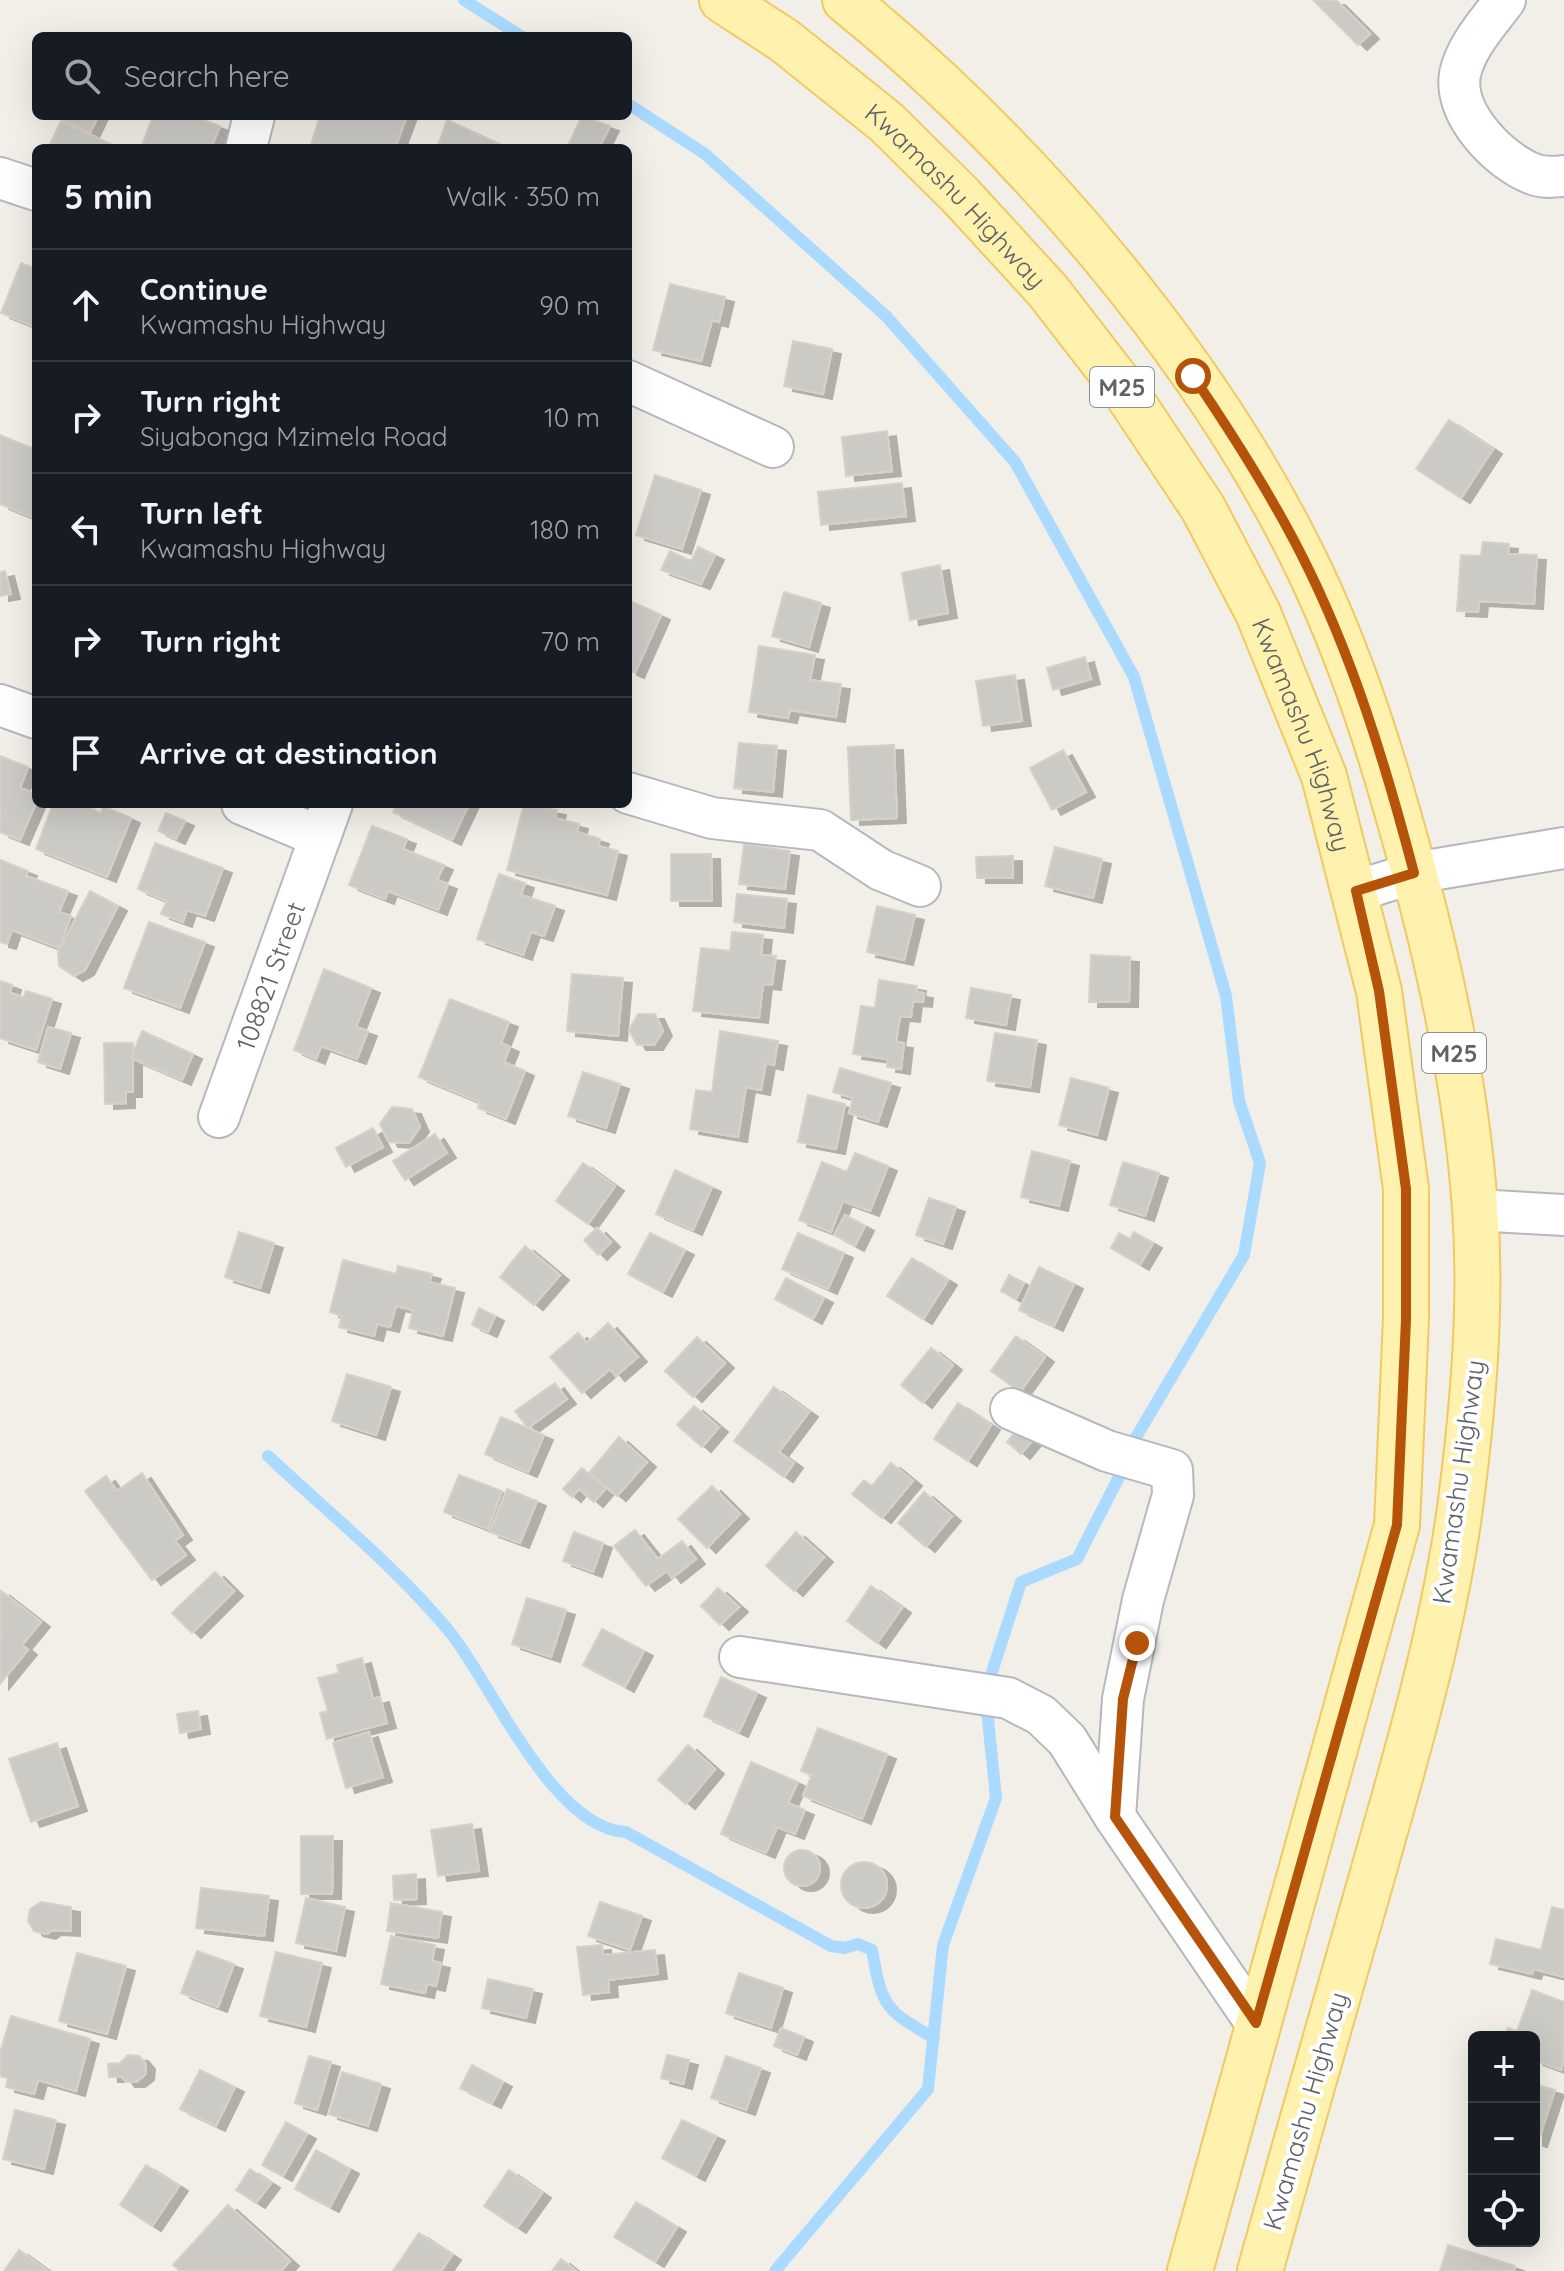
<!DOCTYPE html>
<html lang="en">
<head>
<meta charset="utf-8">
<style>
	body { margin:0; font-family:Quicksand,sans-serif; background:#242831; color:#f1f3f6 }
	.controls { position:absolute; right:24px; bottom:24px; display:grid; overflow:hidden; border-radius:12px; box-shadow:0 8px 32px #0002 }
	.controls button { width:72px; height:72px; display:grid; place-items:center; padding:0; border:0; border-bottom:2px solid #363941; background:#171b24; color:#f1f3f6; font:40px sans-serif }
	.stop { position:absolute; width:24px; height:24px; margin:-18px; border:6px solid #b45309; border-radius:50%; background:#fff }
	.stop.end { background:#b45309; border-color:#fff; box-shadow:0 2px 8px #0008 }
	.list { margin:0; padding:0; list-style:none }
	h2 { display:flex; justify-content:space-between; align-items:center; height:104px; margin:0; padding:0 32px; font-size:34px }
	h2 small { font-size:26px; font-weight:400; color:#9ea1a6 }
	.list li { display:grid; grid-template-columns:52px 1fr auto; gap:24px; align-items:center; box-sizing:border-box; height:112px; padding:0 32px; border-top:2px solid #363941 }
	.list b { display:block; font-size:30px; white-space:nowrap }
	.list p { margin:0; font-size:26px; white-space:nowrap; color:#9ea1a6 }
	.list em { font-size:26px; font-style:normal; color:#9ea1a6 }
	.icon { flex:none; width:44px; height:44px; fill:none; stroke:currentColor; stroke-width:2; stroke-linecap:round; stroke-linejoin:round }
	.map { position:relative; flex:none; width:1564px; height:2271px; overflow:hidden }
	.search { position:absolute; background:#171b24; box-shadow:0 8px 32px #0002; left:32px; top:32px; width:600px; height:88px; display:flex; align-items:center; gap:20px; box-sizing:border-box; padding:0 28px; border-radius:12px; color:#9ea1a6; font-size:30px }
	.panel { position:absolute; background:#171b24; box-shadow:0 8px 32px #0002; left:32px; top:144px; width:600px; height:664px; border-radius:12px }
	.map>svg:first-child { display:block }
</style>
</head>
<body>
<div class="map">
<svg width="1564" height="2271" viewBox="0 0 1564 2271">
	<defs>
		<filter id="shadow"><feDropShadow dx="9" dy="5" stdDeviation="0" flood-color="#0004"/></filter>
	</defs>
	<rect width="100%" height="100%" fill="#f1efe8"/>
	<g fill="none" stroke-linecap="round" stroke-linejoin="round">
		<path stroke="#aadaff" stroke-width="12" d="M464 0 521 36
			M628 104 705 154 886 316 1015 462 1134 677 1226 996 1239 1101 1260 1163 1244 1255 1129 1449
			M268 1456C329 1513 396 1567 449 1631 490 1680 552 1829 626 1832L831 1946 844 1948 858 1944 872 1950C882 2007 885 2010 934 2038
			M992 1672 1021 1582 1077 1559 1121 1473
			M775 2271 928 2089 943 1945 996 1798 986 1700"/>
	</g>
	<path fill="#cccac5" stroke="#d6d1c6" stroke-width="2" filter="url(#shadow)" d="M1313 0H1336L1370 34 1358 45Z
		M54 116H98L90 133Z
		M153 116H193L220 126 211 148H141Z
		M320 116H407L395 148H310Z
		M582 116 610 126 599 148H567Z
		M447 120 502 145 437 148Z
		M61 121 119 148H48Z
		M21 263 36 269V327L1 313Z
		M670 284 725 297 719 322 712 320 701 361 653 350Z
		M793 341 832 349 823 394 784 386Z
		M1449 420 1493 449 1461 498 1416 469Z
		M887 431 892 471 846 476 842 437Z
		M0 435 36 450V508L32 517 0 504Z
		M655 475 701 490 682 549 636 535Z
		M902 483 906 516 821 525 818 492Z
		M1483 542 1509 544 1508 554 1537 555 1534 604 1479 601 1478 612 1457 611 1461 555 1481 556Z
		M698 547 715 555 701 584 661 570 670 551 691 561Z
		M940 565 948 613 910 620 902 573Z
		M5 571 11 594 0 596V572Z
		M784 592 821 603 809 647 772 636Z
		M628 600 661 615 635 673 628 670Z
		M759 646 815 655 810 680 841 684 836 717 790 710 788 718 749 712Z
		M1085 657 1091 679 1053 690 1047 668Z
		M1015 675 1022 721 983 726 976 681Z
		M739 743 777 746 773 792 734 788Z
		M894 745 897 818 851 820 848 747Z
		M1063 750 1086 792 1052 810 1030 768Z
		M0 756 28 767 20 788 36 794V803L20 840 0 832Z
		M53 804H82L101 813 103 806 131 818 107 877 36 849Z
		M397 804H469L452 840 393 812Z
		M524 804 557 810 555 818 579 824 577 832 600 839 598 846 618 851 607 895 507 870Z
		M166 813 185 821 176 839 158 831Z
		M372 826 407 839 403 849 444 865 437 880 448 884 438 910 388 891 385 899 349 885Z
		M155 843 223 868 205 916 187 910 183 922 161 914 167 901 138 889Z
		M744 844 790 851 785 889 739 884Z
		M1055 847 1102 859 1093 898 1045 886Z
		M671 854H711L712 901H671Z
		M1013 856V878H977L976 857Z
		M0 860 28 871 26 876 68 891 59 912 71 916 59 948 12 930 7 944 0 942Z
		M499 874 525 883 521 895 555 906 544 936 531 932 523 955 477 939Z
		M90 891 118 906 85 970 74 976 59 966 58 952Z
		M737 894 787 899 784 928 734 922Z
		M877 906 915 915 904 960 867 952Z
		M149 922 205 942 180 1008 124 988Z
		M732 932 763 935 761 955 776 956 772 985 763 984 759 1018 693 1011 701 948 730 951Z
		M1091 955 1130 957 1129 1002H1089Z
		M324 969 371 988 356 1027 368 1031 357 1059 321 1046 316 1059 294 1050Z
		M572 974 623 978 618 1036 567 1031Z
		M879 980 917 986 916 992 924 993 923 1002 913 1001 911 1017 900 1016 896 1042 904 1043 901 1069 887 1067 888 1059 853 1054 861 1006 875 1008Z
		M0 981 12 985 10 993 24 997 26 991 52 999 36 1050 0 1038Z
		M971 988 1011 995 1006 1025 966 1018Z
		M450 999 509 1022 501 1043 510 1047 504 1062 525 1071 506 1119 478 1108 480 1102 419 1077Z
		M638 1014H655L663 1031 654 1045H637L629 1030Z
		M48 1027 71 1033 60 1069 38 1062Z
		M142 1031 193 1054 182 1080 131 1058Z
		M720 1031 778 1041 774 1065 766 1063 761 1090 746 1087 738 1137 690 1129 696 1090 712 1092Z
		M995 1033 1037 1040 1030 1087 987 1081Z
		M104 1043H133V1092H126V1103L105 1104Z
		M840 1068 891 1083 878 1122 849 1113 853 1098 833 1092Z
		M583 1072 620 1084 606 1128 568 1116Z
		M1071 1078 1109 1088 1097 1135 1059 1125Z
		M808 1095 845 1104 836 1149 798 1142Z
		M392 1107 412 1109 420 1127 409 1143 389 1142 380 1124Z
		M373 1128 383 1147 346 1167 336 1148Z
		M435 1134 447 1153 405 1180 393 1161Z
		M1032 1151 1070 1161 1059 1206 1021 1197Z
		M855 1153 888 1166 870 1211 843 1201 831 1232 799 1220 822 1162 847 1172Z
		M1123 1162 1159 1173 1145 1216 1110 1205Z
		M583 1163 615 1186 588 1224 556 1201Z
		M675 1170 712 1187 693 1230 656 1214Z
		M929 1198 956 1207 943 1244 916 1235Z
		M845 1215 865 1226 855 1246 834 1235Z
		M597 1228 611 1242 598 1255 584 1240Z
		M239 1232 274 1243 260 1288 225 1277Z
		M1134 1232 1153 1243 1140 1265 1111 1248 1119 1233 1130 1239Z
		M650 1233 685 1250 663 1292 628 1274Z
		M798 1233 844 1253 828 1289 782 1269Z
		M525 1246 560 1275 534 1305 500 1277Z
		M912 1258 948 1280 923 1319 887 1296Z
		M343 1260 396 1274 398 1266 432 1274 429 1282 455 1288 443 1336 409 1328 413 1310 396 1306 390 1327 377 1324 374 1336 339 1327 342 1316 330 1312Z
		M1039 1267 1074 1284 1054 1326 1019 1310Z
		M1009 1275 1024 1283 1016 1299 1001 1291Z
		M786 1278 824 1298 813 1319 775 1299Z
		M479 1308 495 1316 488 1332 472 1325Z
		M608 1323 638 1357 616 1376 610 1369 582 1393 550 1357 578 1333 587 1343Z
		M1016 1336 1045 1357 1020 1392 991 1371Z
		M697 1337 725 1363 693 1397 665 1371Z
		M931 1348 953 1365 923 1403 901 1385Z
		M347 1374 391 1387 376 1435 332 1421Z
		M555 1383 567 1399 528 1428 515 1411Z
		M774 1387 809 1412 779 1452 794 1463 784 1477 734 1441Z
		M958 1403 991 1425 968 1461 934 1439Z
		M694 1406 719 1427 702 1447 677 1425Z
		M501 1417 544 1435 528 1472 485 1454Z
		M1021 1425 1035 1437 1021 1454 1007 1442Z
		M619 1437 647 1462 617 1496 589 1473Z
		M891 1463 913 1481 882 1518 852 1494 864 1480 872 1486Z
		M582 1468 606 1488 594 1502 579 1489 572 1497 563 1489Z
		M142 1473 183 1535 175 1541 186 1555 152 1580 85 1491 106 1476 117 1491Z
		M459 1475 502 1491 488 1529 444 1512Z
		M712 1486 740 1514 707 1548 678 1519Z
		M507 1489 537 1501 520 1543 490 1532Z
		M924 1492 952 1516 926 1547 898 1523Z
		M635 1530 658 1559 682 1541 696 1559 672 1578 667 1571 646 1586 614 1546Z
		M574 1532 603 1543 593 1572 563 1561Z
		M796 1532 824 1557 794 1591 766 1566Z
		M215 1572 234 1591 192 1633 172 1613Z
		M871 1586 902 1608 877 1643 847 1621Z
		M718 1588 739 1607 720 1625 701 1606Z
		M1 1591 41 1622 22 1645 28 1650 0 1684Z
		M527 1598 566 1610 551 1657 512 1644Z
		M602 1629 644 1651 625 1687 583 1665Z
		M362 1658 373 1699 380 1697 387 1723 327 1739 320 1713 328 1711 318 1678 339 1673 337 1665Z
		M721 1677 757 1693 739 1732 704 1716Z
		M198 1711 201 1729 180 1733 177 1714Z
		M818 1728 887 1754 862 1819 803 1796 812 1775 801 1771Z
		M369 1732 383 1777 346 1788 333 1743Z
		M57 1743 78 1806 31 1822 9 1759Z
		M688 1745 715 1769 686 1804 658 1780Z
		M751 1762 798 1782 788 1803 805 1810 795 1834 777 1827 766 1853 721 1834Z
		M472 1824 479 1871 438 1876 431 1830Z
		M301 1836H333L332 1894H301Z
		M784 1868a18 18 0 1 1 36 0a18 18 0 1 1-36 0Z
		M841 1885a23 23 0 1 1 46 0a23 23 0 1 1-46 0Z
		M416 1874 417 1899 394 1900 393 1876Z
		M201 1888 269 1896 264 1936 196 1928Z
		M306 1898 345 1907 336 1951 296 1943Z
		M41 1902 71 1907V1931L52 1930 47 1934 34 1931 28 1921 30 1909Z
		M600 1902 642 1916 630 1950 588 1936Z
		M391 1903 442 1912 438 1938 387 1931Z
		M1552 1907 1564 1910V1977L1534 1969 1532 1974 1490 1964 1496 1939 1541 1950Z
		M391 1936 435 1945 432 1961 441 1963 436 1986 427 1984 425 1993 381 1984Z
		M602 1945 603 1955 655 1950 658 1974 608 1980 609 1992 583 1995 577 1947Z
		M197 1951 234 1964 218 2007 181 1993Z
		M276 1952 322 1963 306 2027 260 2016Z
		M77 1953 126 1966 107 2034 59 2021Z
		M739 1973 783 1988 771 2028 726 2013Z
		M488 1979 533 1989 526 2018 482 2008Z
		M1532 1990 1564 2002V2060L1561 2070 1534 2060V2037H1504L1508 2028 1517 2031Z
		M11 2016 90 2039 76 2091 38 2080 34 2094 6 2087 8 2078 0 2076V2053Z
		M781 2028 804 2037 797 2055 774 2046Z
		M128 2055 139 2056 146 2064 145 2075 136 2082H126L122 2077H109L108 2064 120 2063Z
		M667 2055 689 2060 683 2084 661 2078Z
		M309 2056 331 2062 317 2110 295 2103Z
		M726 2056 761 2068 746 2110 711 2098Z
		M472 2065 503 2082 492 2103 460 2088Z
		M200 2070 235 2087 216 2126 180 2109Z
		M342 2072 381 2084 368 2126 329 2114Z
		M1534 2084 1555 2090 1538 2142 1534 2141Z
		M15 2110 56 2120 44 2169 3 2159Z
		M682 2120 716 2136 696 2176 662 2158Z
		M286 2122 307 2134 283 2176 262 2165Z
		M316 2150 350 2169 330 2207 295 2189Z
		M146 2165 179 2186 152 2226 120 2205Z
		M250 2169 271 2183 256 2203 236 2190Z
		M509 2170 542 2193 517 2228 484 2206Z
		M636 2202 677 2227 655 2262 614 2237Z
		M228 2205 290 2261 281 2271H180L173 2265Z
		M419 2233 452 2255 441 2271H393Z
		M1448 2245 1515 2266 1514 2271H1440Z
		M19 2250 48 2271H4Z
		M561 2259 576 2271H552Z"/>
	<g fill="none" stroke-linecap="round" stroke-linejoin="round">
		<g stroke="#b5b8bc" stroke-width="44">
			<g id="minor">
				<path d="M1505 0C1488 23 1466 46 1460 74 1453 114 1499 161 1533 174 1543 178 1553 177 1564 176"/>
				<path d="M246 148 254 116"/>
				<path d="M0 178 36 190"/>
				<path d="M628 381 773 447"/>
				<path d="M0 705 36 718"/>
				<path d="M628 793 712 818 820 830 881 870 920 886"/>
				<path d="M242 804 318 836"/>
				<path d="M1356 891 1414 873 1564 848"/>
				<path id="s1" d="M219 1117 332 804"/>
				<path d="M1475 1210 1564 1215"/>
				<path d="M1011 1409 1107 1451 1172 1470 1173 1495 1143 1600 1123 1699 1115 1817"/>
				<path d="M740 1657 1008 1698 1041 1715 1067 1740 1115 1817 1256 2023"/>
			</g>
		</g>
		<g stroke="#f2c960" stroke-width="48">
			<g id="major">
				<path id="s2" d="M722 0 785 41 886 122 960 195 1048 291 1123 388 1203 508 1258 613 1324 776 1379 991 1406 1189V1319L1397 1525 1190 2271"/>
				<path d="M845 0C1023 144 1201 351 1303 557 1353 658 1386 767 1415 876 1444 984 1467 1096 1475 1208 1482 1307 1473 1409 1460 1508 1443 1632 1407 1753 1373 1873 1335 2006 1297 2138 1260 2271"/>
			</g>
		</g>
		<use href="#minor" stroke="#fff" stroke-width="40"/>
		<use href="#major" stroke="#fff2af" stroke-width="44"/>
	</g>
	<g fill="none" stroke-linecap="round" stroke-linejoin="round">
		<path stroke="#b45309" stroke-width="10" d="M1137 1643 1123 1699 1115 1817 1256 2023 1397 1525 1406 1319V1189L1379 991 1356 891 1414 873C1386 766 1353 657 1303 558 1271 494 1233 435 1193 376"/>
	</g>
	<g text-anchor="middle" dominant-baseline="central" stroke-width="8" stroke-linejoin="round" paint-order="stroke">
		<g fill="#fff" stroke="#8f9295" stroke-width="2">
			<rect x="1090" y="367" width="64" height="40" rx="6"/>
			<rect x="1422" y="1033" width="64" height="40" rx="6"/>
		</g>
		<g font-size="24" font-weight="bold" fill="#5f6368">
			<text x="1122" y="387">M25</text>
			<text x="1454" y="1053">M25</text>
		</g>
		<g font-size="26" fill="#5f6368" stroke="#fff">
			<text stroke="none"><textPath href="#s2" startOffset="306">Kwamashu Highway</textPath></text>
			<text stroke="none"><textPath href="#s2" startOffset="954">Kwamashu Highway</textPath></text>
			<text stroke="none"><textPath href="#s1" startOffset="150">108821 Street</textPath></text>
			<text transform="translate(1458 1482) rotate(-82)">Kwamashu Highway</text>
			<text transform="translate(1305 2111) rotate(-74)">Kwamashu Highway</text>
		</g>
	</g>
</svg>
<div class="controls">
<button>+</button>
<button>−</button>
<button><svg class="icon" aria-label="locate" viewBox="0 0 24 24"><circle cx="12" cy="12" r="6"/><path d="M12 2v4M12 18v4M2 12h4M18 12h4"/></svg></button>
</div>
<div class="stop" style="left:1193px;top:376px"></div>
<div class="stop end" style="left:1137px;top:1643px"></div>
<div class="search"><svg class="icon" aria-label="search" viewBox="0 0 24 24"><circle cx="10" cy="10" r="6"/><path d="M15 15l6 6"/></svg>Search here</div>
<section class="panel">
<h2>5 min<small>Walk · 350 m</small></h2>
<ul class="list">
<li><svg class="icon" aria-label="ahead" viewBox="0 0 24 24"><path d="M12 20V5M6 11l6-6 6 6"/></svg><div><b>Continue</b><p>Kwamashu Highway</p></div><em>90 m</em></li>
<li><svg class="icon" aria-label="right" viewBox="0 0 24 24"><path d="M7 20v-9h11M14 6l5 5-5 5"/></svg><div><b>Turn right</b><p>Siyabonga Mzimela Road</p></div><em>10 m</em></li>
<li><svg class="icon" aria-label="left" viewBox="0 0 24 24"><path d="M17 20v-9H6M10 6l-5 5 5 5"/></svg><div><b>Turn left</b><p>Kwamashu Highway</p></div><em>180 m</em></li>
<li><svg class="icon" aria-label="right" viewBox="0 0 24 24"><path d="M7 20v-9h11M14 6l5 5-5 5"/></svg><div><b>Turn right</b></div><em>70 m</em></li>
<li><svg class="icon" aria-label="arrive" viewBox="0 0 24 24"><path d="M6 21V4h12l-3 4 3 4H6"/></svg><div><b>Arrive at destination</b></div></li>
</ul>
</section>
</div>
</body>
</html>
